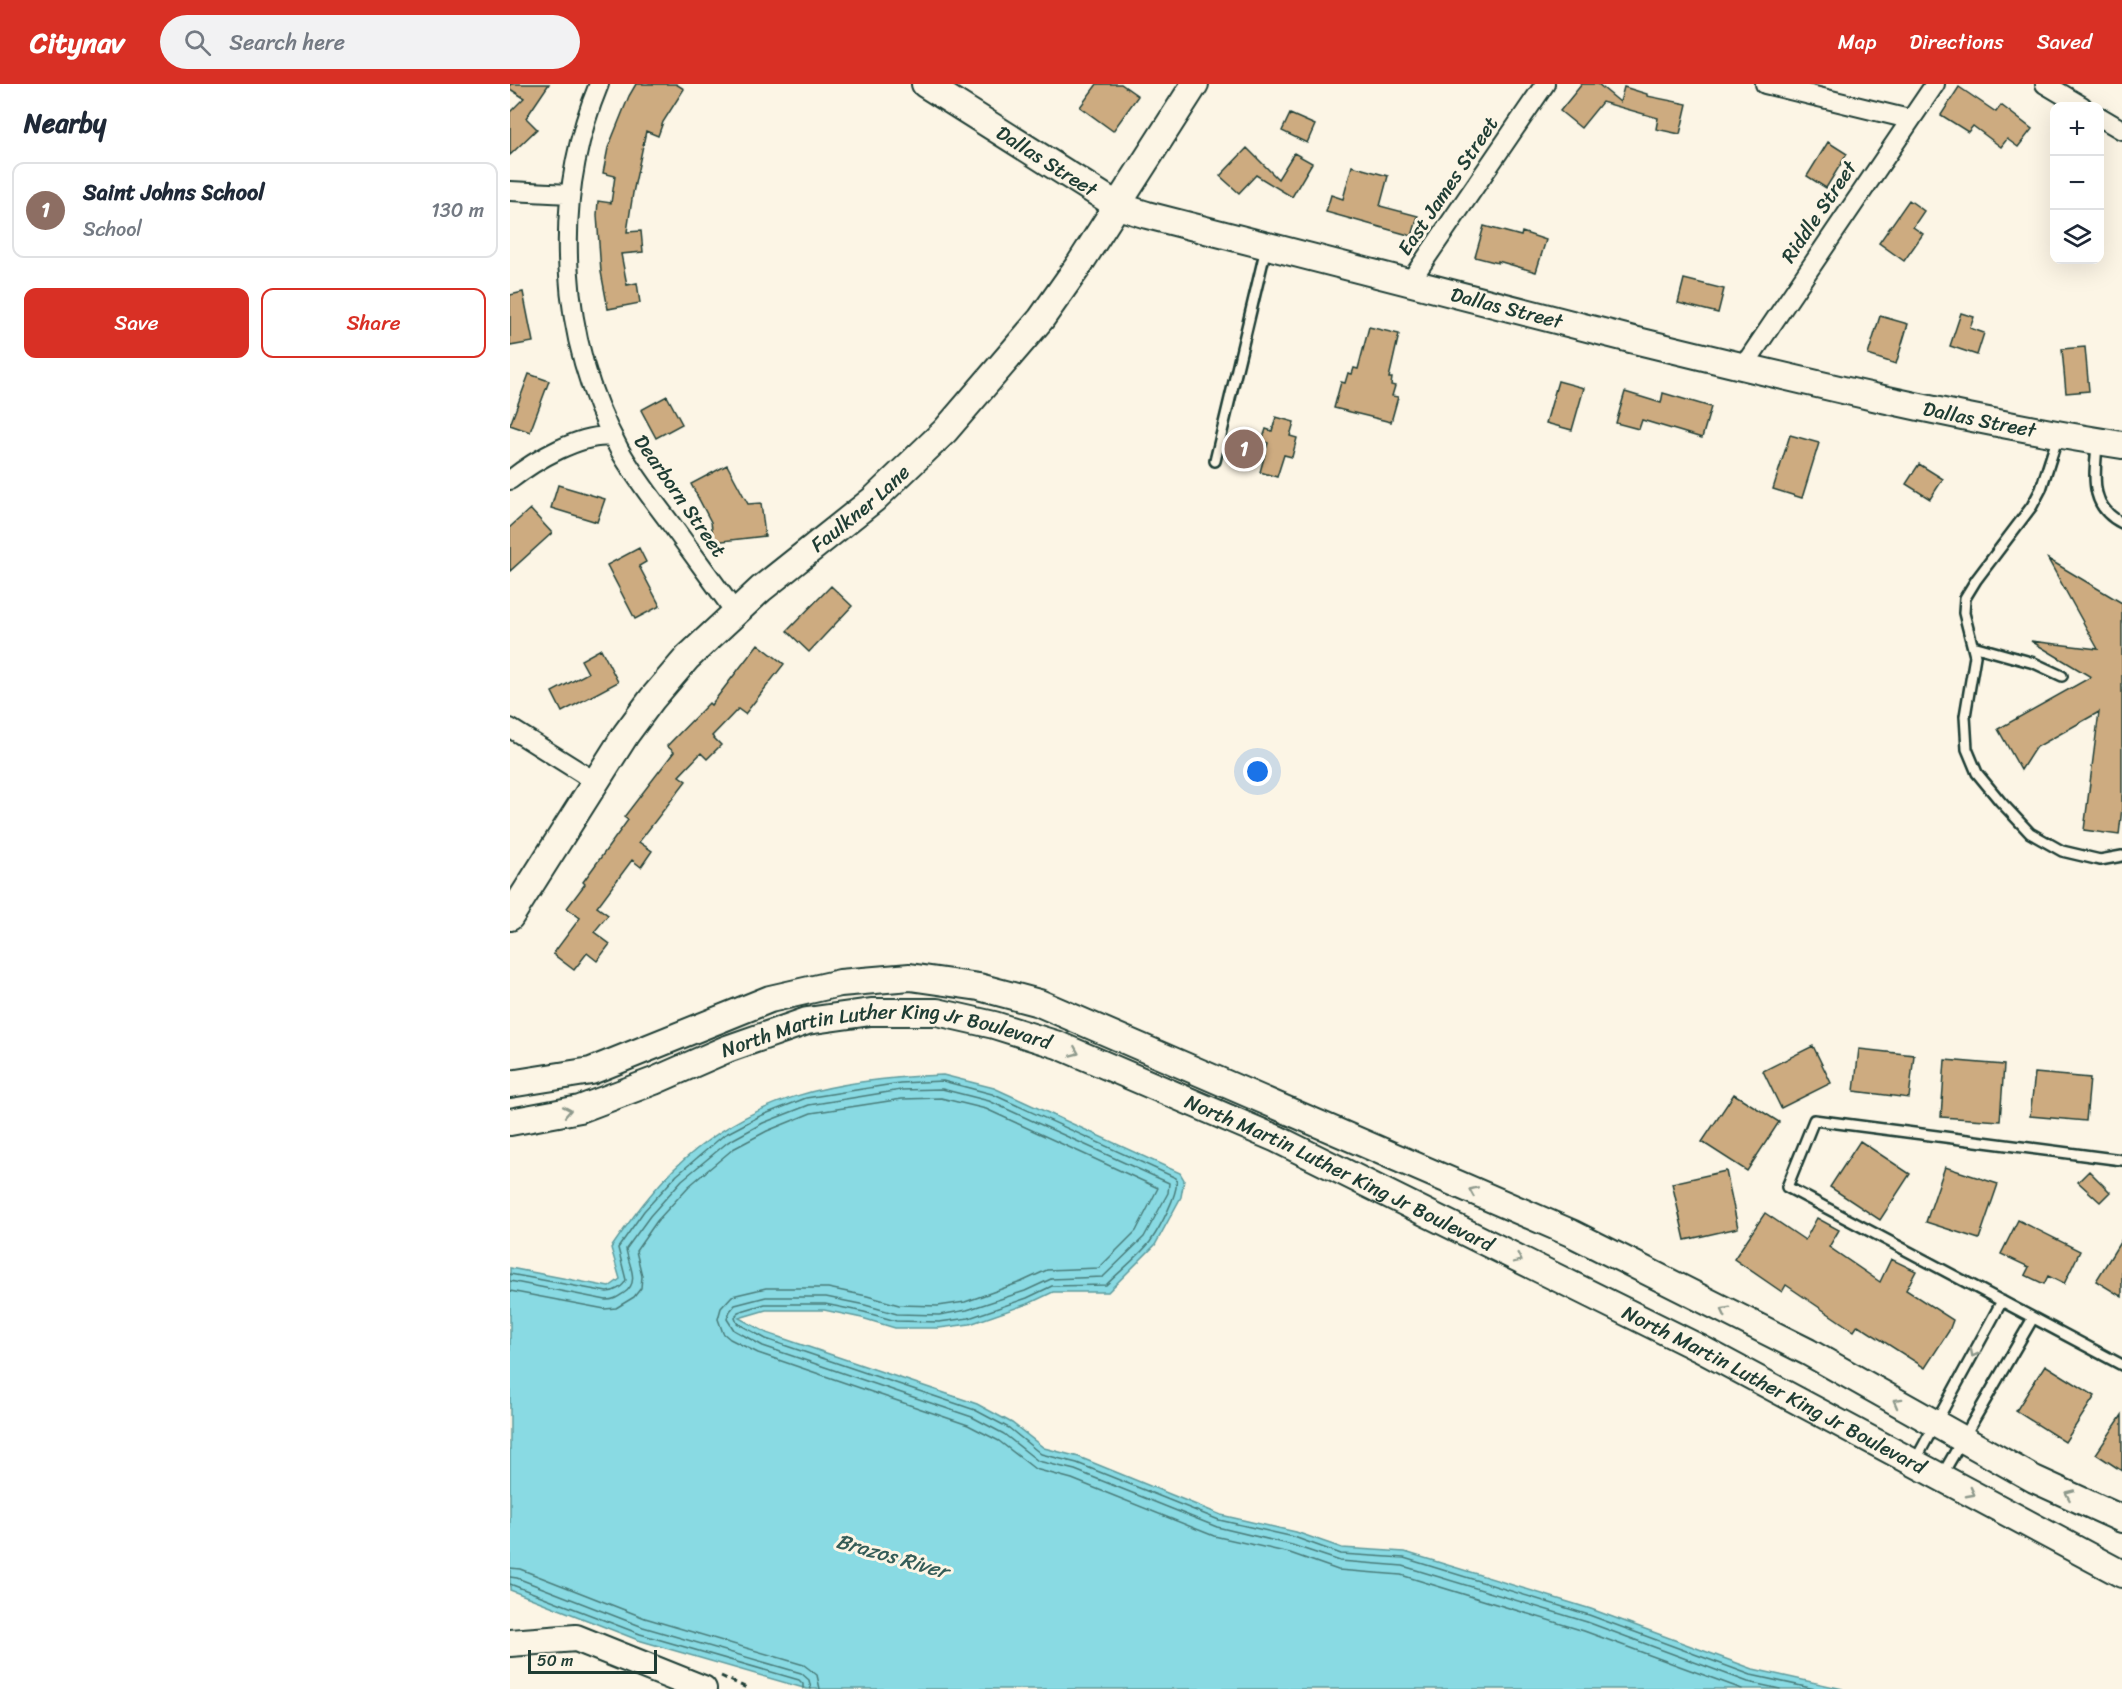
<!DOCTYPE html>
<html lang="en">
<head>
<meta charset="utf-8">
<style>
	body { margin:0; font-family:Sriracha,sans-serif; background:#f2f2f3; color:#1f2937 }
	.controls { position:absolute; right:18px; top:18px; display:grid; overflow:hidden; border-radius:12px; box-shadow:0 6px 24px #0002 }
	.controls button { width:54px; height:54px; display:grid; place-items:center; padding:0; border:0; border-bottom:2px solid #e0e1e3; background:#fff; color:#1f2937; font:30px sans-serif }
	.scale { position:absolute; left:18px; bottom:15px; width:129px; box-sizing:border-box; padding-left:6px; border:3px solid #1f3d34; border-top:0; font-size:16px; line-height:21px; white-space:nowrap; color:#1f3d34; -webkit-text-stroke:4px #fcf5e5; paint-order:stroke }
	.you { position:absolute; left:748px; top:688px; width:21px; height:21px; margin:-15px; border:4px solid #fff; border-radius:50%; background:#1a73e8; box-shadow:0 0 0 9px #1a73e833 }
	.badge { display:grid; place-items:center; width:39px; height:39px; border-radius:50%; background:#d93025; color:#fff; font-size:20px; font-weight:700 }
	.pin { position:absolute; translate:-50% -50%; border:3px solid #fff; box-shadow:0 2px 6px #0006 }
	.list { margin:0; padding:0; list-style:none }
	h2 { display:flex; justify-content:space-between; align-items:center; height:78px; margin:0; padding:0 24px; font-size:26px }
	h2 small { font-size:20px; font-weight:400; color:#747a83 }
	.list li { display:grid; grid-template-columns:39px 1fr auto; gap:18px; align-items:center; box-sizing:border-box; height:96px; margin:0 12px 12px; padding:0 12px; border:2px solid #e0e1e3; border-radius:12px }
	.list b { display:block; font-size:22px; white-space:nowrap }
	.list p { margin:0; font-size:20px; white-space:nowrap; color:#747a83 }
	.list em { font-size:20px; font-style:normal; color:#747a83 }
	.actions { display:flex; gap:12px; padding:18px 24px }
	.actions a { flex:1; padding:14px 0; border:2px solid #d93025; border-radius:12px; text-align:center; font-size:21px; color:#d93025 }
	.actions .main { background:#d93025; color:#fff }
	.icon { flex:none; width:33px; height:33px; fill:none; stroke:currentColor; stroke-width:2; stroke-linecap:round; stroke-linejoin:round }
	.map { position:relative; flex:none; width:1612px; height:1605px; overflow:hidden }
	header { display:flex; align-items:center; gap:36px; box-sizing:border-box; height:84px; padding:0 30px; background:#d93025; color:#fff }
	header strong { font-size:28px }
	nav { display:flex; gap:33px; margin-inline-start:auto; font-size:21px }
	.search { width:420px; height:54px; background:#f2f2f3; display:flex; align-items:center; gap:15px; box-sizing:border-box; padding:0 21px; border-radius:33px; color:#747a83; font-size:22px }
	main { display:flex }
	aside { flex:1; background:#fff }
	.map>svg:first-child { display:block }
</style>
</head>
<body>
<header>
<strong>Citynav</strong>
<div class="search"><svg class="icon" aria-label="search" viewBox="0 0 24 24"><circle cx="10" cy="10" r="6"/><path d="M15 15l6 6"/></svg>Search here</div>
<nav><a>Map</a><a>Directions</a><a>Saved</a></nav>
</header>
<main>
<aside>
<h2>Nearby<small></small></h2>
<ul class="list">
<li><span class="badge" style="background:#8d6e63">1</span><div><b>Saint Johns School</b><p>School</p></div><em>130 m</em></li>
</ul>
<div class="actions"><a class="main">Save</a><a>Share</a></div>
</aside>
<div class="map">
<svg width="1612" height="1605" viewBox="0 0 1612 1605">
	<rect width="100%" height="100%" fill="#fcf5e5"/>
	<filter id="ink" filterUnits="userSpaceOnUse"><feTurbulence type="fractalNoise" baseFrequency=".0167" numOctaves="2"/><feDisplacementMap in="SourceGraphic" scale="12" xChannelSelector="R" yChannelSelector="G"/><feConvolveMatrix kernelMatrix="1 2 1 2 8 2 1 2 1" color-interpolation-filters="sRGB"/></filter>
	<g filter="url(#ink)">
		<path fill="#89dae3" stroke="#5f9b9d" stroke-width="1.5" d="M433 991 484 1004 670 1089 674 1096 671 1113 645 1161 598 1208H543L520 1219 460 1240 429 1244H385L352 1234 314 1226H256L229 1234 257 1249 467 1320 502 1339 534 1364 569 1373 711 1431 786 1448 832 1464 895 1468 1081 1525 1243 1585 1333 1605H297L128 1556 0 1506V1184L99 1203 110 1195 101 1164C120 1136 140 1109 164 1085 242 1010 329 995 433 991Z"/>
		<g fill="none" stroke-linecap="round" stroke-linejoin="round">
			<path stroke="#497c7a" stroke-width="1.5" d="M0 1190 97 1208C104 1208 113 1203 116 1196L108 1164 134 1127 167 1091 214 1051 250 1032 296 1014 390 999 433 997 482 1010 666 1094C670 1108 649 1145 640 1158 628 1173 610 1187 596 1201L542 1202 517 1214 459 1234 429 1238 386 1237 354 1228 315 1220H255L228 1228 225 1234 227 1239 256 1255 465 1326 499 1344 531 1370 567 1379 709 1436 784 1453 831 1470 894 1474 1079 1531 1241 1591 1305 1605
				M0 1197 96 1216C104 1216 108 1213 114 1209 131 1198 118 1180 116 1165L140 1132 172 1096 218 1058 253 1039 299 1021 391 1006 432 1005 479 1017 659 1099 658 1109 634 1153 593 1193 541 1195 515 1207 457 1226 429 1231 387 1230 355 1221 316 1213H256L225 1221 220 1227 217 1235 224 1246 253 1262 462 1333 494 1350 528 1377 565 1386 707 1443 782 1461 830 1477 893 1482 1077 1538 1238 1598 1270 1605
				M0 1207 95 1225 106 1224 124 1213 131 1204 132 1192 126 1167 147 1137 179 1102 223 1065 257 1047 301 1029 392 1015 431 1014 476 1025 648 1104 626 1147 589 1184 537 1186 511 1198 455 1218 428 1222 389 1221 357 1212 318 1204H256L222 1212 211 1224 208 1235 213 1249 220 1255 248 1269 458 1341 489 1357 525 1385 562 1395 704 1452 780 1469 828 1486 891 1491 1074 1547 1232 1605
				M0 1484 10 1485 135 1534 294 1581 307 1591 310 1605
				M0 1493 7 1494 133 1543 291 1589 299 1596 301 1605
				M0 1500 130 1550 289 1596 293 1600V1605"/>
		</g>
		<path fill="#cdab80" stroke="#1f3d34" stroke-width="1.5" d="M0 0H39L16 34 27 45 0 71V28L14 14 0 5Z
			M126 0H166L174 5 153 38 148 52 136 47 123 109 117 148 131 147 133 168 111 170 117 201 127 199 130 219 98 225 91 188 87 131 88 117 101 119 105 92 93 89 98 64 119 12Z
			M587 0H611L628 12 603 47 570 23Z
			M1072 0H1088L1110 18 1114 3 1137 10V12L1177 20 1170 50 1146 45 1148 34 1092 18 1071 44 1050 27Z
			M1449 3 1486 28 1491 21 1522 45 1508 63 1497 55 1491 63 1463 42 1458 48 1431 31Z
			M780 30 805 41 797 59 772 47Z
			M1318 58 1337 70 1316 104 1297 92Z
			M737 64 768 95 784 69 802 79 782 113 746 91 729 109 710 92Z
			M842 82 878 92 870 122 908 132 902 152 816 128 821 111 833 115Z
			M1399 116 1414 127 1403 143 1413 150 1394 177 1369 159Z
			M974 142 1011 152 1012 148 1036 156 1026 188 988 177V179L965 173Z
			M1174 195 1214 205 1208 229 1168 219Z
			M13 208 23 258 0 262V211Z
			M1451 229 1464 233 1460 244 1474 249 1467 271 1440 262Z
			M1370 232 1398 240 1386 280 1358 271Z
			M859 243 889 250 879 294H882L881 301 885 302 882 312 888 313 881 338 824 324 831 298 835 299 838 289 842 290 844 284 848 285Z
			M1575 263 1579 307 1556 309 1552 265Z
			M19 290 39 297 20 348 0 341Z
			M1048 297 1074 304 1062 346 1036 339Z
			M1115 308 1151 319 1153 309 1201 323 1192 354 1132 336 1129 345 1106 339Z
			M157 312 172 340 146 354 131 326Z
			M766 333 784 338 780 352 787 354 782 373 774 371 767 393 750 388 758 359 752 357 756 345 762 347Z
			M1280 351 1309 359 1292 414 1263 405Z
			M1409 380 1433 395 1420 415 1396 400Z
			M217 381 238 420 251 419 255 452 204 458 201 438 181 400Z
			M48 401 95 415 87 438 41 424Z
			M20 425 42 449 0 487V443Z
			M129 464 136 478 129 482 150 522 125 535 97 481Z
			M1538 475 1612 519V724L1609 751 1574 746 1589 628 1525 664 1511 686 1488 645 1581 593 1521 557 1588 565Z
			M321 502 342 522 299 568 277 547Z
			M248 560 274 580 235 630 228 625 202 652 211 661 197 675 191 669 169 692 176 697 129 758 142 767 131 783 122 776 87 823 98 831 84 848 100 860 87 877 77 869 64 886 43 870 70 834 57 824 75 800 73 798 118 736 114 733 164 668 157 662 199 619 201 621Z
			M91 565 108 598 52 628 42 608 78 589 71 576Z
			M1303 962 1321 999 1271 1024 1253 987Z
			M1349 965 1404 971 1399 1014 1344 1007Z
			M1435 976 1494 981 1490 1037 1431 1033Z
			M1525 989 1580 994 1576 1037 1520 1032Z
			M1224 1010 1269 1038 1237 1087 1192 1058Z
			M1350 1057 1400 1090 1370 1136 1320 1103Z
			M1435 1083 1488 1100 1469 1155 1416 1138Z
			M1216 1087 1228 1144 1175 1156 1162 1099Z
			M1579 1087 1600 1108 1590 1118 1568 1098Z
			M1255 1129 1295 1156 1307 1134 1329 1146 1319 1163 1370 1198 1381 1175 1406 1187 1396 1206 1443 1236 1439 1247 1415 1284 1348 1241 1344 1247 1276 1201 1272 1208 1224 1175Z
			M1508 1136 1570 1167 1554 1200 1538 1192 1534 1200 1515 1191 1519 1183 1491 1170Z
			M1612 1155V1213L1586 1197Z
			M1535 1281 1585 1312 1555 1358 1506 1327Z
			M1612 1331V1387L1586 1370Z"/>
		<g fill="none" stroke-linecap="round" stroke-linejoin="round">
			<g stroke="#1f3d34" stroke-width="14">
				<path id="lane" d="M1548 352 1531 405 1522 422 1466 496 1455 514 1454 529 1465 572 1455 632 1457 665 1467 689 1490 717 1520 749 1552 767 1590 776 1612 772
					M1587 360C1585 391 1578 422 1612 439
					M705 377 756 164
					M1463 562 1524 579 1552 592
					M1612 1076 1304 1036 1277 1103 1612 1281
					M1404 1379 1492 1217
					M1432 1391 1523 1234"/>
			</g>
			<g stroke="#1f3d34" stroke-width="22">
				<path id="street" d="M89 0C41 116 49 255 109 365 124 392 143 416 161 440 182 469 204 499 225 528
					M1255 0 1399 35
					M1535 0 1572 22
					M1590 33 1612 46
					M0 107 60 110
					M899 199 1035 0
					M1233 283 1425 0
					M0 396C24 377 72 348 103 353
					M0 644 86 698"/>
			</g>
			<g stroke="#1f3d34" stroke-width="30">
				<g id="secondary">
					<path id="s1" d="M415 0 608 122 637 131C798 173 959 214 1120 255 1283 295 1446 335 1612 361"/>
					<path id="s2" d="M0 833 116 650 142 615 177 574 251 505 364 415 435 347 531 235 569 181 685 0"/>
					<path d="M0 1000 81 987 260 915 330 899 400 893 469 903 529 919 1061 1149 1298 1268 1524 1395 1612 1435"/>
					<path id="s3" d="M0 1038 70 1025 144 997 217 965 297 937 361 928H427L484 941 548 961 767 1055 1191 1265 1612 1490"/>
					<path d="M0 1559 66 1554 193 1605"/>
				</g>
			</g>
			<path stroke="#1f3d34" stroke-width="3" stroke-dasharray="6 4.5" stroke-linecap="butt" d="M211 1592 239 1605"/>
			<use href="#lane" stroke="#fcf5e5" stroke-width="9"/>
			<use href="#street" stroke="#fcf5e5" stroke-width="18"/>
			<use href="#secondary" stroke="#fcf5e5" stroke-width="26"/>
		</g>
		<defs><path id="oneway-chevron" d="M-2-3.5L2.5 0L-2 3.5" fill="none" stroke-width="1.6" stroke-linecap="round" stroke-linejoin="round" transform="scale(1.5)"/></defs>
		<g stroke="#8e998c">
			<use href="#oneway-chevron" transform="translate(565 968) rotate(23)"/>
			<use href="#oneway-chevron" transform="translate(57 1027) rotate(-11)"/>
			<use href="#oneway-chevron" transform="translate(963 1107) rotate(-157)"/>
			<use href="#oneway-chevron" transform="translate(1008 1175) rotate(26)"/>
			<use href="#oneway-chevron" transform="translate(1215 1227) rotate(-153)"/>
			<use href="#oneway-chevron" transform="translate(1464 1269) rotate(118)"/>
			<use href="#oneway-chevron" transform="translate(1387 1318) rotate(-151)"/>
			<use href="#oneway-chevron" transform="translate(1461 1409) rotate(28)"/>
			<use href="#oneway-chevron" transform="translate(1559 1410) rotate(-156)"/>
		</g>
	</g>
	<g text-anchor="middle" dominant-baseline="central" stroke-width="6" stroke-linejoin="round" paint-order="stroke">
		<g font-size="20" fill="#1f3d34" stroke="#fcf5e5">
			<text stroke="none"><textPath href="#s1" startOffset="144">Dallas Street</textPath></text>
			<text transform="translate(938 102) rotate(-56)">East James Street</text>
			<text transform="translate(1309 128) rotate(-56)">Riddle Street</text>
			<text stroke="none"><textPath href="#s1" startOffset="630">Dallas Street</textPath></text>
			<text stroke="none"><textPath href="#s1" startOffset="1116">Dallas Street</textPath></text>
			<text transform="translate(170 412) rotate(55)">Dearborn Street</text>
			<text stroke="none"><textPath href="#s2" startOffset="543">Faulkner Lane</textPath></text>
			<text stroke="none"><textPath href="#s3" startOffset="394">North Martin Luther King Jr Boulevard</textPath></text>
			<text stroke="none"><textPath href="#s3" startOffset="880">North Martin Luther King Jr Boulevard</textPath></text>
			<text stroke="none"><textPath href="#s3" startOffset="1366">North Martin Luther King Jr Boulevard</textPath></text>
		</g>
		<g font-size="21" font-style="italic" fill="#345c57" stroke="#fcf5e5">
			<text transform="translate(382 1472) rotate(16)">Brazos River</text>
		</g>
	</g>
</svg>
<div class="controls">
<button>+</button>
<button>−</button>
<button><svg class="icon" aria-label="layers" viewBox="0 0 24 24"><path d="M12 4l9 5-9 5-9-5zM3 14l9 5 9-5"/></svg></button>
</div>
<div class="scale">50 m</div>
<div class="you"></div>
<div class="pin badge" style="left:734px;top:365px;background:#8d6e63">1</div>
</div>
</main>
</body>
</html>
